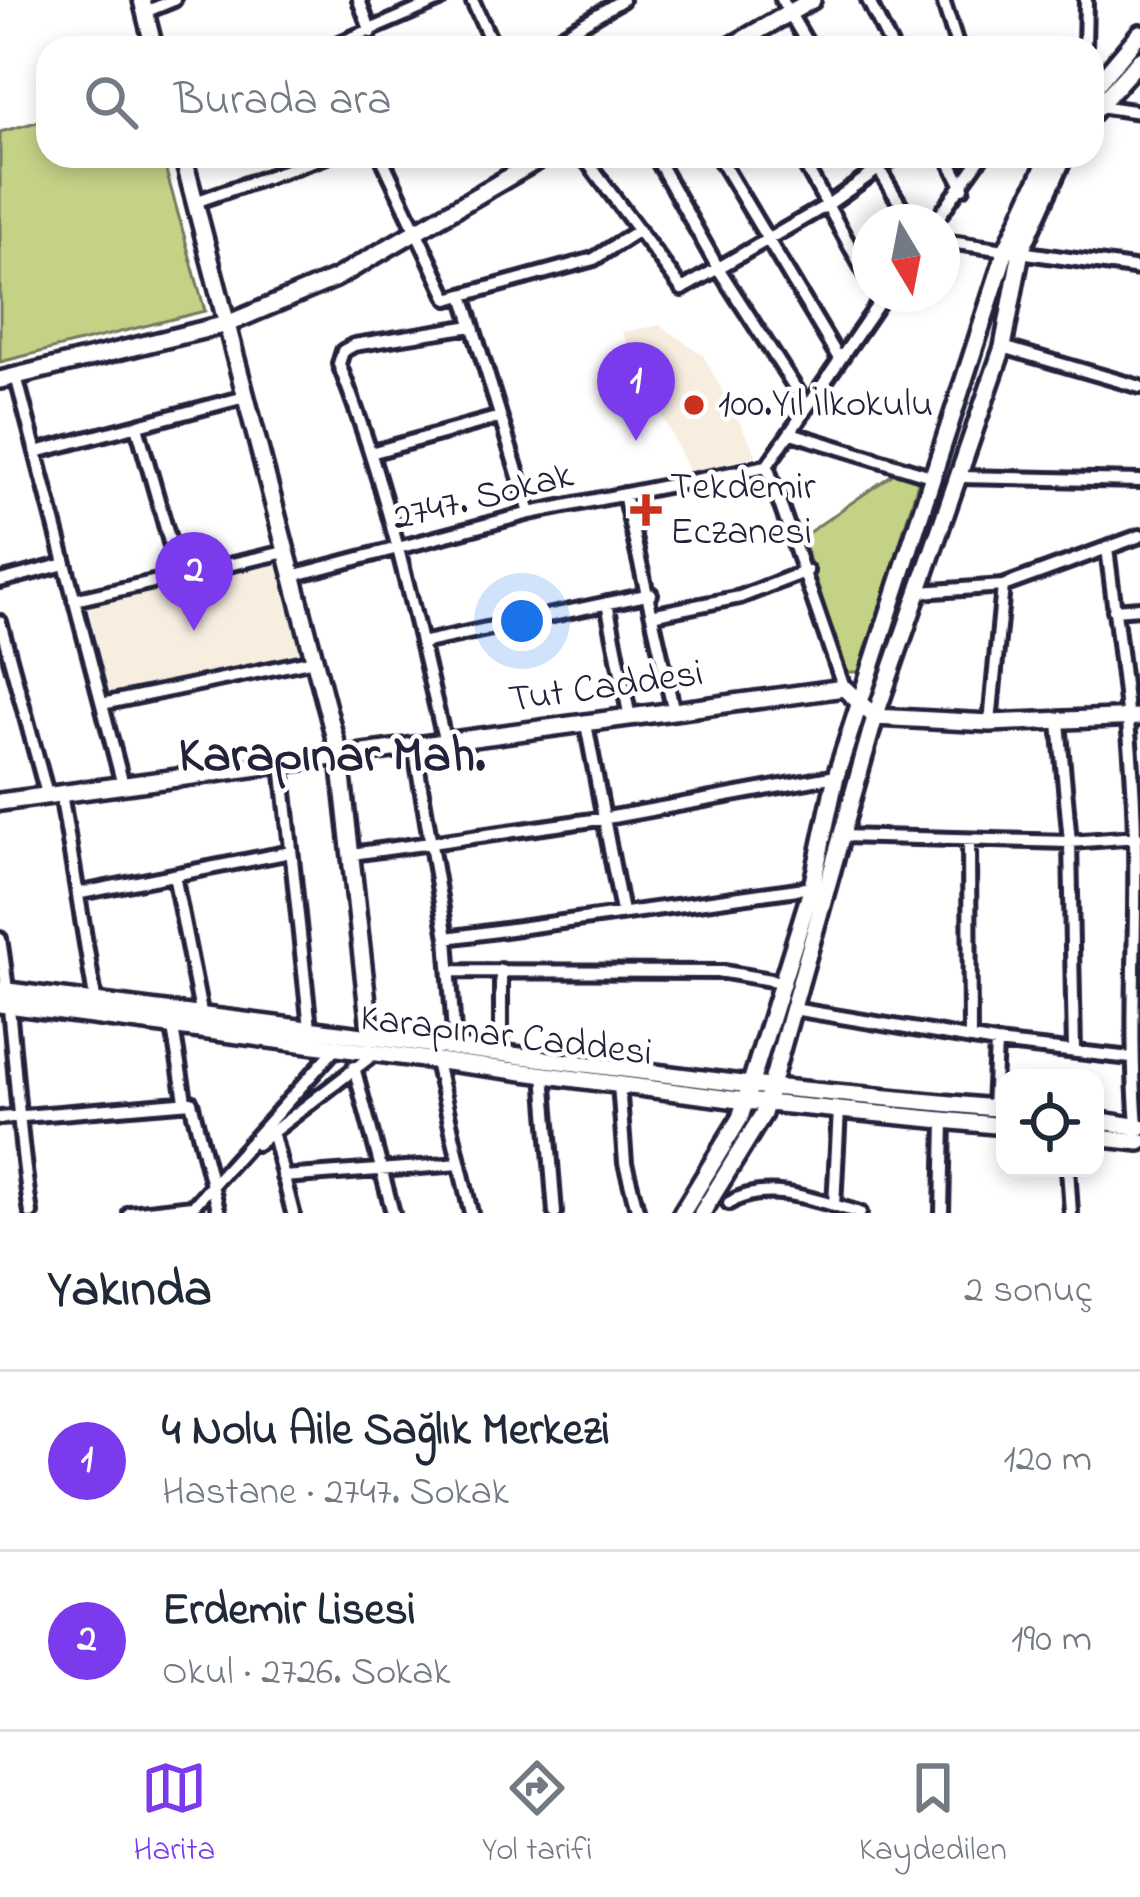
<!DOCTYPE html>
<html lang="tr">
<head>
<meta charset="utf-8">
<style>
	body { margin:0; font-family:"Indie Flower",sans-serif; background:#f6f6f7; color:#1f2937 }
	.controls { position:absolute; right:36px; bottom:36px; display:grid; overflow:hidden; border-radius:24px; box-shadow:0 6px 18px #0003 }
	.controls button { width:108px; height:108px; display:grid; place-items:center; padding:0; border:0; border-bottom:3px solid #e0e1e3; background:#fff; color:#1f2937; font:60px sans-serif }
	.compass { position:absolute; left:852px; top:204px; width:108px; height:108px; border-radius:50%; background:#fff; box-shadow:0 6px 18px #0003; rotate:170deg }
	.you { position:absolute; left:522px; top:621px; width:42px; height:42px; margin:-30px; border:9px solid #fff; border-radius:50%; background:#1a73e8; box-shadow:0 0 0 18px #1a73e833 }
	.badge { display:grid; place-items:center; width:78px; height:78px; border-radius:50%; background:#7c3aed; color:#fff; font-size:39px; font-weight:700 }
	.pin { position:absolute; translate:-50% -99px; filter:drop-shadow(0 3px 6px #0008) }
	.pin::after { content:''; position:absolute; top:63px; width:42px; height:36px; background:inherit; clip-path:polygon(0 0,100% 0,50% 100%) }
	.list { margin:0; padding:0; list-style:none }
	h2 { display:flex; justify-content:space-between; align-items:center; height:156px; margin:0; padding:0 48px; font-size:51px }
	h2 small { font-size:39px; font-weight:400; color:#747a83 }
	.list li { display:grid; grid-template-columns:78px 1fr auto; gap:36px; align-items:center; box-sizing:border-box; height:180px; padding:0 48px; border-top:3px solid #e0e1e3 }
	.list b { display:block; font-size:45px; white-space:nowrap }
	.list p { margin:0; font-size:39px; white-space:nowrap; color:#747a83 }
	.list em { font-size:39px; font-style:normal; color:#747a83 }
	.icon { flex:none; width:66px; height:66px; fill:none; stroke:currentColor; stroke-width:2; stroke-linecap:round; stroke-linejoin:round }
	.map { position:relative; flex:none; width:1140px; height:1213px; overflow:hidden }
	.search { position:absolute; background:#fff; box-shadow:0 6px 18px #0003; left:36px; right:36px; top:36px; height:132px; display:flex; align-items:center; gap:30px; box-sizing:border-box; padding:0 42px; border-radius:36px; color:#747a83; font-size:45px }
	.sheet { height:516px; background:#fff }
	nav { display:flex; justify-content:space-around; align-items:center; box-sizing:border-box; height:168px; border-top:3px solid #e0e1e3; background:#fff; font-size:33px; color:#747a83 }
	nav a { display:grid; justify-items:center; gap:6px }
	nav .on { color:#7c3aed }
	.map>svg:first-child { display:block }
</style>
</head>
<body>
<div class="map">
<svg width="1140" height="1213" viewBox="0 0 1140 1213">
	<rect width="100%" height="100%" fill="#fff"/>
	<filter id="ink" filterUnits="userSpaceOnUse"><feTurbulence type="fractalNoise" baseFrequency=".00833" numOctaves="2"/><feDisplacementMap in="SourceGraphic" scale="24" xChannelSelector="R" yChannelSelector="G"/><feConvolveMatrix kernelMatrix="1 2 1 2 8 2 1 2 1" color-interpolation-filters="sRGB"/></filter>
	<g filter="url(#ink)">
		<path fill="#f7eee0" d="M660 325 703 355 757 455 690 473 622 332Z
			M276 563 301 656 109 692 88 607Z"/>
		<path fill="#c4d286" stroke="#737a60" stroke-width="3" d="M48 119V156H162L205 311 0 362V132Z
			M896 472 919 479 861 672H846L802 537Z"/>
		<g fill="none" stroke-linecap="round" stroke-linejoin="round">
			<g stroke="#22223b" stroke-width="20">
				<path id="street" d="M359 0 371 32
					M472 0 494 48
					M782 0 810 48
					M868 0 892 48
					M943 0 958 48
					M145 12 174 0
					M328 48 440 0
					M541 48 622 0
					M1085 48 1086 0
					M1098 106 1140 112
					M381 156 448 299 594 259 639 230
					M583 156 682 289 829 204 897 156
					M655 156 718 268 805 403
					M718 156 838 357
					M800 156 870 282
					M871 156 911 222
					M947 156 963 188
					M195 202 327 156
					M935 222 982 156
					M942 241 1140 269
					M464 298 530 513
					M1003 347 1140 387
					M16 376 123 785
					M137 426 179 574
					M791 433 934 477
					M36 452 245 397
					M374 452 500 417
					M767 466 844 688
					M961 477 1140 481
					M624 494 674 712
					M292 576 530 513 767 466 885 294
					M0 581 65 564
					M921 592 1003 586 1107 548
					M74 600 285 552
					M607 603 630 718
					M1114 610 1140 608
					M656 614 740 597 807 571
					M0 622 47 794
					M421 643 651 594
					M102 704 314 660
					M1059 722 1070 842 1074 1051
					M990 723 1003 586
					M586 724 622 912
					M445 743C414 614 388 488 339 364L343 351 354 345 472 326
					M414 746 447 938 455 1046
					M282 764 310 1028
					M61 793 96 1004
					M841 836 1070 842 1137 837
					M969 841 970 1039
					M352 854 607 818 836 776
					M174 875 202 1017
					M81 893 291 852
					M447 938 812 887
					M0 939C15 1030 16 1122 31 1213
					M452 971 725 972 782 982
					M793 1009 996 1043 1131 1058
					M173 1028 185 1100
					M501 1053V970
					M436 1062 471 1213
					M354 1067 393 1213
					M544 1074 555 1213
					M619 1084 625 1163 638 1213
					M993 1108 996 1043
					M0 1118 191 1102 219 1213
					M1137 1126C1129 1030 1137 937 1135 841 1134 742 1119 646 1107 548L1140 536
					M272 1131 293 1213
					M257 1144 374 1054
					M1068 1168 1071 1213
					M283 1177 460 1164
					M729 1203C767 1179 821 1202 860 1213
					M834 1206 839 1109
					M130 1213 192 1206
					M187 1213 336 1048
					M942 1213 944 1121"/>
			</g>
			<g stroke="#22223b" stroke-width="24">
				<path id="secondary" d="M142 0 154 48
					M728 48 812 0
					M1092 90 1140 33
					M1092 113 1140 60
					M183 156 340 758 371 1038
					M0 380 227 324 336 278 545 156
					M0 802 844 688 875 717 990 723 1140 717
					M0 990 750 1085 1005 1109
					M0 1004 746 1101 1005 1126
					M1095 1120 1140 1127
					M1095 1137 1140 1142
					M682 1213 740 1118 812 887 836 776 1006 250 1049 156
					M702 1213 763 1114 875 717 1003 347 1021 251 1064 156"/>
			</g>
			<use href="#street" stroke="#fff" stroke-width="10"/>
			<use href="#secondary" stroke="#fff" stroke-width="15"/>
		</g>
	</g>
	<g fill="#c8321e" stroke="#fff" stroke-width="4.5">
		<circle cx="694" cy="405" r="12"/>
		<path d="M640 492h12v12h12v12h-12v12h-12v-12h-12v-12h12z"/>
	</g>
	<g text-anchor="middle" dominant-baseline="central" stroke-width="9" stroke-linejoin="round" paint-order="stroke">
		<g font-size="39" fill="#22223b" stroke="#fff" text-anchor="start">
			<text x="718" y="405">100.Yıl İlkokulu</text>
			<text x="670" y="488">Tekdemir<tspan x="670" dy="45">Eczanesi</tspan></text>
		</g>
		<g font-size="39" fill="#22223b" stroke="#fff">
			<text transform="translate(483 498) rotate(-14)">2747. Sokak</text>
			<text transform="translate(606 688) rotate(-8)">Tut Caddesi</text>
			<text transform="translate(506 1037) rotate(7)">Karapınar Caddesi</text>
		</g>
		<g font-size="51" font-weight="bold" fill="#22223b" stroke="#fff">
			<text x="332" y="757">Karapınar Mah.</text>
		</g>
	</g>
</svg>
<div class="controls">
<button><svg class="icon" aria-label="locate" viewBox="0 0 24 24"><circle cx="12" cy="12" r="6"/><path d="M12 2v4M12 18v4M2 12h4M18 12h4"/></svg></button>
</div>
<svg class="compass" viewBox="-18 -18 36 36"><path d="M0-13l5 13h-10z" fill="#e53935"/><path d="M0 13l5-13h-10z" fill="#747a83"/></svg>
<div class="you"></div>
<div class="pin badge" style="left:636px;top:441px">1</div>
<div class="pin badge" style="left:194px;top:631px">2</div>
<div class="search"><svg class="icon" aria-label="search" viewBox="0 0 24 24"><circle cx="10" cy="10" r="6"/><path d="M15 15l6 6"/></svg>Burada ara</div>
</div>
<section class="sheet">
<h2>Yakında<small>2 sonuç</small></h2>
<ul class="list">
<li><span class="badge">1</span><div><b>4 Nolu Aile Sağlık Merkezi</b><p>Hastane · 2747. Sokak</p></div><em>120 m</em></li>
<li><span class="badge">2</span><div><b>Erdemir Lisesi</b><p>Okul · 2726. Sokak</p></div><em>190 m</em></li>
</ul>
</section>
<nav>
<a class="on"><svg class="icon" aria-label="map" viewBox="0 0 24 24"><path d="M3 6l6-2 6 2 6-2v14l-6 2-6-2-6 2zM9 4v14M15 6v14"/></svg>Harita</a>
<a><svg class="icon" aria-label="directions" viewBox="0 0 24 24"><path d="M12 3l9 9-9 9-9-9zM9 14v-3h6M13 9l2 2-2 2"/></svg>Yol tarifi</a>
<a><svg class="icon" aria-label="saved" viewBox="0 0 24 24"><path d="M7 4h10v16l-5-4-5 4z"/></svg>Kaydedilen</a>
</nav>
</body>
</html>
